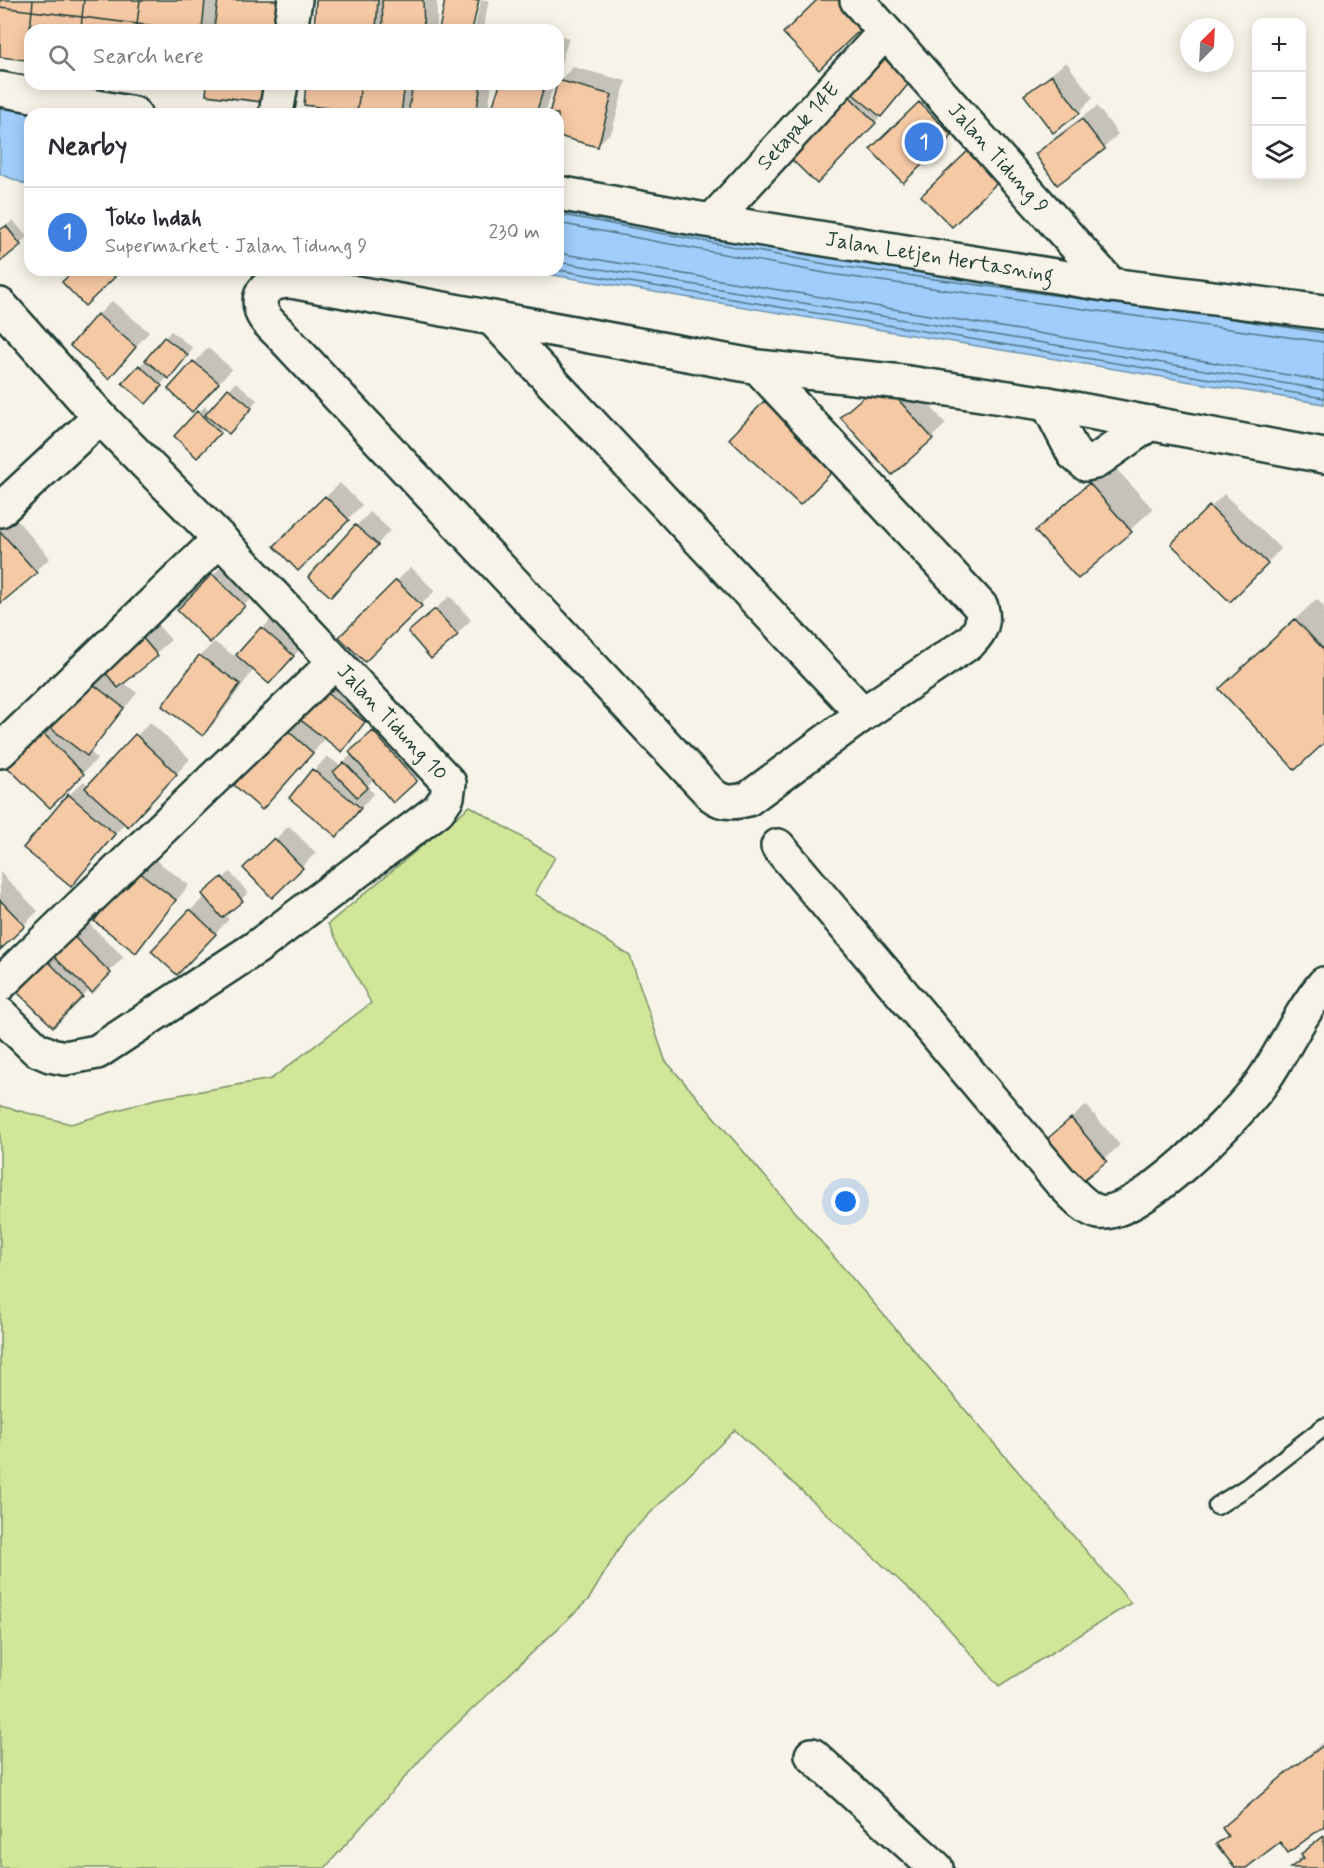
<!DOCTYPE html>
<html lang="en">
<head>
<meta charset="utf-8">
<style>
	body { margin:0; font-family:Mynerve,sans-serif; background:#f7f7f7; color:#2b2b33 }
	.controls { position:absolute; right:18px; top:18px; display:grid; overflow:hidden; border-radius:12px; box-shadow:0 3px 15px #0003 }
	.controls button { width:54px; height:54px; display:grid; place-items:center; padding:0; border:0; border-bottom:2px solid #e1e1e2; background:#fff; color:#2b2b33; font:30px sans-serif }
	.compass { position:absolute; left:1180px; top:18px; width:54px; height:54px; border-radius:50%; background:#fff; box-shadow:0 3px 15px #0003; rotate:24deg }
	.you { position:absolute; left:846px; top:1202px; width:21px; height:21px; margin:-15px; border:4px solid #fff; border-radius:50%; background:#1a73e8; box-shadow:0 0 0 9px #1a73e833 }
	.badge { display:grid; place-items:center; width:39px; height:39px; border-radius:50%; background:#d1495b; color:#fff; font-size:20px; font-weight:700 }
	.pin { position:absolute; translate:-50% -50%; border:3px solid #fff; box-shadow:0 2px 6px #0006 }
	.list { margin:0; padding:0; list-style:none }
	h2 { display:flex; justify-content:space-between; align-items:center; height:78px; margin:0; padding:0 24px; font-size:26px }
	h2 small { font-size:20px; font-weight:400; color:#7c7c81 }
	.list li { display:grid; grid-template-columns:39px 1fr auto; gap:18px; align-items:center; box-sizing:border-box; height:90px; padding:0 24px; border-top:2px solid #e1e1e2 }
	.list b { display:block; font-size:22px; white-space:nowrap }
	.list p { margin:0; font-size:20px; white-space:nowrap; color:#7c7c81 }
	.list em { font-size:20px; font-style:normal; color:#7c7c81 }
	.icon { flex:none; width:33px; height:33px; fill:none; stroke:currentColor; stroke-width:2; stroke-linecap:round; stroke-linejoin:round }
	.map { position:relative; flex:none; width:1324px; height:1868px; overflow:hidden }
	.search { position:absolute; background:#fff; box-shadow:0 3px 15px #0003; left:24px; top:24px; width:540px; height:66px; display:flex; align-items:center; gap:15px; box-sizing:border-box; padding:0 21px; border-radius:18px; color:#7c7c81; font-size:22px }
	.panel { position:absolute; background:#fff; box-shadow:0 3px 15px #0003; left:24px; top:108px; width:540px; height:168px; border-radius:18px }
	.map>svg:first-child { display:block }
</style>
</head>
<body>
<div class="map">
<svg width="1324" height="1868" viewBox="0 0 1324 1868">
	<rect width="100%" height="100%" fill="#f7f3e8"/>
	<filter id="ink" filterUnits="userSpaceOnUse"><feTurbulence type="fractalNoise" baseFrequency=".0167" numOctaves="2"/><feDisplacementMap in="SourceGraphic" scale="12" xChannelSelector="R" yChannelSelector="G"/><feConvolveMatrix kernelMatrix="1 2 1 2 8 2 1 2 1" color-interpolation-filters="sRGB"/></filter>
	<g filter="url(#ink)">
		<path fill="#d2e69a" stroke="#789267" stroke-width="1.5" d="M470 806 555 857 535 894 630 956 665 1060 1131 1603 999 1686 936 1614 735 1430 626 1537 589 1599 427 1752 325 1868H0V1106L71 1124 155 1099 271 1079 371 1003 328 924Z"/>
		<path fill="#a0cdfb" stroke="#6c93ab" stroke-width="1.5" d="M0 108 42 114H30V186L0 174Z
			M558 200 1324 320V404L523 270H558Z"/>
		<path fill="#0003" d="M0 0H301L291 30H30V59L0 55Z
			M318 0H437V26L434 30H316Z
			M481 0H489L483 30H474Z
			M530 26 543 30H526Z
			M558 35 569 38 558 72Z
			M928 61 889 108 817 181 789 155 852 89Z
			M1066 62 1093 98 1079 112 1026 95Z
			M573 67 626 81 612 131 598 145 558 135V114H551L559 81Z
			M308 84H492L487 114H410L411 104 402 114H390L305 104Z
			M502 84H554L545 114H492Z
			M934 89 965 121 903 181 886 135Z
			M1097 106 1118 134 1104 148 1037 155 1051 140Z
			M13 220 27 237 0 260V231Z
			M75 270H120L85 304Z
			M112 301 149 332 109 377 98 315Z
			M171 331 193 348 152 395 140 366Z
			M208 348 232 369 206 396 170 389Z
			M897 368 946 424 892 473Z
			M786 381 856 446 821 482 765 402Z
			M236 382 257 400 235 425 223 428 197 456 176 436 205 406 210 411Z
			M1111 463 1153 509 1078 577 1059 510Z
			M340 483 362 505 298 568 276 546Z
			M1224 494 1281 549 1230 600 1174 544Z
			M8 510 50 558 0 602V518Z
			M370 512 390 530 345 581 356 526Z
			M227 561 258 591 224 626 179 610Z
			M411 567 435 591 365 660 341 637Z
			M450 596 471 620 457 634 424 619Z
			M1317 599 1324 607V741L1242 668Z
			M276 614 307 641 283 668 254 669 217 720 203 734 164 706 200 656 214 642 236 657Z
			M150 616 171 640 123 682 137 693 90 751 97 759 50 806 6 764Z
			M336 675 378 707 342 750 326 738 276 794 286 729Z
			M388 718 430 766 416 780 374 779 366 787 374 793 337 835 291 798 327 756 341 766 365 738Z
			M150 722 190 759 142 811 125 823 70 885 69 795 84 781 89 786Z
			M289 826 316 853 272 895 246 868Z
			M150 856 189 885 136 951 96 921Z
			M0 872 38 911 0 948Z
			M230 872 248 893 224 915 229 919 191 959V910Z
			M86 921 124 957 53 1025 18 990Z
			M1086 1105 1120 1145 1081 1180 1048 1140Z
			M1324 1741V1824L1280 1840 1244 1868H1237L1218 1844 1229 1834 1224 1828Z
			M1324 1834V1868H1291L1303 1854Z"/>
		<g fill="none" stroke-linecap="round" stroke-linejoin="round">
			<path stroke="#537784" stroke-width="1.5" d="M558 214 831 265 1082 299
				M558 223 830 274 1324 342
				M558 253 1324 381
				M558 262 1324 390
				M558 270 1324 398
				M1221 317 1324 333"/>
		</g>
		<path fill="#f6c9a5" stroke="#1f3d34" stroke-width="1.5" d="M0 0H33L32 11 0 7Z
			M33 0H84L82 17 32 11Z
			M84 0H140L137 24 82 17Z
			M140 0H205L202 30 137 24Z
			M218 0H283L279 30 214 28Z
			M316 0H378L376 30H314Z
			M382 0H423L424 30H383Z
			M445 0H479L472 30H439Z
			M817 0H846L868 22 819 70 783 33Z
			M0 7 32 11 26 60 0 57Z
			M32 11 82 17 81 30H30V60H26Z
			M82 17 137 24 136 30H81Z
			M137 24 189 30H136Z
			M884 50 915 76 881 117 849 91Z
			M1052 75 1080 113 1053 133 1024 95Z
			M558 80 612 95 598 147 558 136V114H549Z
			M207 84H273L270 103 206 95Z
			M306 84H361L357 112 304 105Z
			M361 84H405L401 114 357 112Z
			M413 84H481L476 114H408Z
			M500 84H545L536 114H490Z
			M846 93 876 123 817 184 787 155Z
			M919 102 952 136 903 183 870 149Z
			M1082 119 1105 149 1057 185 1035 154Z
			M969 150 999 181 952 227 921 196Z
			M6 226 21 245 0 262V230Z
			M74 270H108L115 277 85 306 62 282Z
			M97 314 136 347 109 379 70 346Z
			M164 337 188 355 169 379 145 360Z
			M193 361 219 383 192 412 168 389Z
			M139 365 162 386 146 404 122 383Z
			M882 381 933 439 892 475 840 417Z
			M228 388 252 408 229 434 205 415Z
			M764 401 836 468 800 505 729 439Z
			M197 411 220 433 197 458 174 436Z
			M1089 483 1132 532 1078 579 1035 531Z
			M325 496 349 520 298 571 274 546Z
			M1209 506 1268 564 1230 602 1171 544Z
			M355 525 378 545 331 597 308 577Z
			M0 531 37 573 0 604Z
			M212 574 245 606 210 643 177 610Z
			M396 580 422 606 365 662 339 637Z
			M435 609 458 635 431 659 408 632Z
			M1295 619 1324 650V743L1295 770 1219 689Z
			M261 627 294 656 269 684 236 655Z
			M135 629 158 656 118 688 96 661Z
			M199 655 240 684 203 736 162 706Z
			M81 675 124 708 87 756 44 723Z
			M321 688 365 722 342 752 298 718Z
			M285 728 313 753 262 810 234 785Z
			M39 729 84 774 50 808 4 764Z
			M373 731 417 781 393 803 349 752Z
			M135 734 177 774 128 827 85 788Z
			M344 762 368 787 357 797 333 772Z
			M312 769 361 808 337 837 289 798Z
			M68 794 115 834 71 887 23 848Z
			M274 838 303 868 272 898 243 868Z
			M135 869 176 900 136 953 94 921Z
			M222 877 243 901 222 918 202 894Z
			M0 900 25 926 0 950Z
			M190 909 216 934 177 975 151 951Z
			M71 934 111 973 92 993 51 954Z
			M47 960 83 997 53 1027 15 990Z
			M1071 1118 1107 1161 1081 1182 1046 1140Z
			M1324 1745V1826L1288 1853 1280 1842 1246 1868H1235L1216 1844 1228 1836 1222 1828 1285 1774Z
			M1324 1836V1868H1290L1304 1858 1301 1854Z"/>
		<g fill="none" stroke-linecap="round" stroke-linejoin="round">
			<g stroke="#1f3d34" stroke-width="21">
				<path id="service" d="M1217 1506 1247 1487 1324 1427"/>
			</g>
			<g stroke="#1f3d34" stroke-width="38">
				<g id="minor">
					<path id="s1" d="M857 0 1111 285"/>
					<path d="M290 30 295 0"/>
					<path d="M276 114 281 84"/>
					<path id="s2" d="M712 221 885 32"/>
					<path id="s3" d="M0 305 100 417 220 539 449 783 447 797 438 810 257 947 97 1052 65 1058 50 1055 36 1049 0 1014"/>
					<path d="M492 318 863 714"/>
					<path d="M758 367 981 607C985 622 981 631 970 642L863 714 748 799C735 803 723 804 712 795L284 338C278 331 265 321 262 312 254 290 273 281 291 281L758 367 902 382 1048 404 1324 456"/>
					<path d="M1048 404 1074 454 1086 464 1095 462 1150 423"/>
					<path d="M0 510 100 417"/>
					<path d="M0 751 220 539"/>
					<path d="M778 846 1060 1181C1071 1191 1084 1209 1099 1212 1138 1219 1237 1116 1260 1085 1284 1052 1298 1015 1324 984"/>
					<path d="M0 984 334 663"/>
					<path d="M812 1755 936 1868"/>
				</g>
			</g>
			<g stroke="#1f3d34" stroke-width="38">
				<g id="tertiary">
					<path d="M0 89 134 114"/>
					<path id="s4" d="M558 193 694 218 1111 285 1324 312"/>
				</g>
			</g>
			<use href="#service" stroke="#f7f3e8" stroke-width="16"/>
			<use href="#minor" stroke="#f7f3e8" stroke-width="33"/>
			<use href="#tertiary" stroke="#f7f3e8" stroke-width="33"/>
		</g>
	</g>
	<g text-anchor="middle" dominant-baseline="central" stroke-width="4.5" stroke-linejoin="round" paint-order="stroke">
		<g font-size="21" fill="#1f3d34" stroke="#f7f3e8">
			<text stroke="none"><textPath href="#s2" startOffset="128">Setapak 14E</textPath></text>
			<text stroke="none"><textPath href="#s1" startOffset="212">Jalan Tidung 9</textPath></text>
			<text stroke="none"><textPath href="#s4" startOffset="387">Jalan Letjen Hertasning</textPath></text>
			<text stroke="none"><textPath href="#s3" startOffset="573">Jalan Tidung 10</textPath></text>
		</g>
	</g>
</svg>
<div class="controls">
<button>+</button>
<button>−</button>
<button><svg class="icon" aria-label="layers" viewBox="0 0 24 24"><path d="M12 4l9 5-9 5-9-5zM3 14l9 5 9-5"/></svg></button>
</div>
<svg class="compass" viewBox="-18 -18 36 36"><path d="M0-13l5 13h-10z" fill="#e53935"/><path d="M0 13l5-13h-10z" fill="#7c7c81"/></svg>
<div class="you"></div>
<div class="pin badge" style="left:924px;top:142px;background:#3f7fe0">1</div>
<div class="search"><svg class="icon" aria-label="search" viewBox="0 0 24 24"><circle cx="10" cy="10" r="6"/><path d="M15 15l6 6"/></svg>Search here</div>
<section class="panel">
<h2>Nearby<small></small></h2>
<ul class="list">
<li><span class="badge" style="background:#3f7fe0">1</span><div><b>Toko Indah</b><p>Supermarket · Jalan Tidung 9</p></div><em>230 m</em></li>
</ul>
</section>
</div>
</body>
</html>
